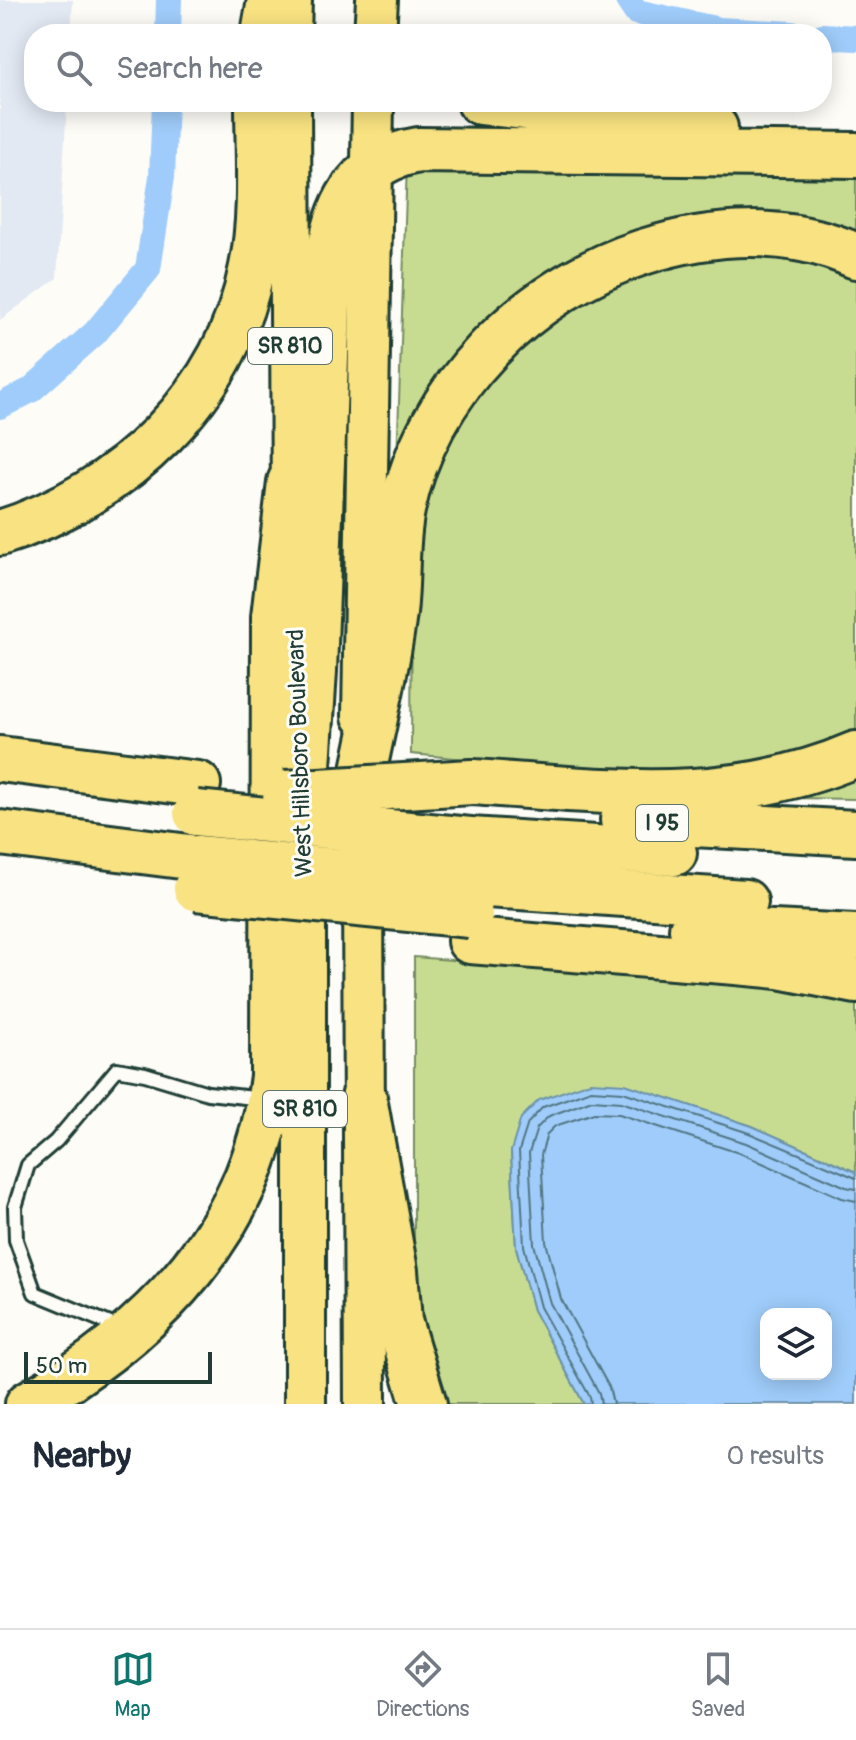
<!DOCTYPE html>
<html lang="en">
<head>
<meta charset="utf-8">
<style>
	body { margin:0; font-family:Pangolin,sans-serif; background:#f2f2f3; color:#1f2937 }
	.controls { position:absolute; right:24px; bottom:24px; display:grid; overflow:hidden; border-radius:16px; box-shadow:0 4px 20px #0003 }
	.controls button { width:72px; height:72px; display:grid; place-items:center; padding:0; border:0; border-bottom:2px solid #e0e1e3; background:#fff; color:#1f2937; font:40px sans-serif }
	.scale { position:absolute; left:24px; bottom:20px; width:188px; box-sizing:border-box; padding-left:8px; border:4px solid #1f3d34; border-top:0; font-size:22px; line-height:28px; white-space:nowrap; color:#1f3d34; -webkit-text-stroke:6px #fdfcf7; paint-order:stroke }
	.list { margin:0; padding:0; list-style:none }
	h2 { display:flex; justify-content:space-between; align-items:center; height:104px; margin:0; padding:0 32px; font-size:34px }
	h2 small { font-size:26px; font-weight:400; color:#747a83 }
	.icon { flex:none; width:44px; height:44px; fill:none; stroke:currentColor; stroke-width:2; stroke-linecap:round; stroke-linejoin:round }
	.map { position:relative; flex:none; width:856px; height:1404px; overflow:hidden }
	.search { position:absolute; background:#fff; box-shadow:0 4px 20px #0003; left:24px; right:24px; top:24px; height:88px; display:flex; align-items:center; gap:20px; box-sizing:border-box; padding:0 28px; border-radius:32px; color:#747a83; font-size:30px }
	.sheet { height:224px; background:#fff }
	nav { display:flex; justify-content:space-around; align-items:center; box-sizing:border-box; height:112px; border-top:2px solid #e0e1e3; background:#fff; font-size:22px; color:#747a83 }
	nav a { display:grid; justify-items:center; gap:4px }
	nav .on { color:#0f766e }
	.map>svg:first-child { display:block }
</style>
</head>
<body>
<div class="map">
<svg width="856" height="1404" viewBox="0 0 856 1404">
	<rect width="100%" height="100%" fill="#fdfcf7"/>
	<filter id="ink" filterUnits="userSpaceOnUse"><feTurbulence type="fractalNoise" baseFrequency=".0125" numOctaves="2"/><feDisplacementMap in="SourceGraphic" scale="16" xChannelSelector="R" yChannelSelector="G"/><feConvolveMatrix kernelMatrix="1 2 1 2 8 2 1 2 1" color-interpolation-filters="sRGB"/></filter>
	<g filter="url(#ink)">
		<path fill="#e2e9f3" d="M0 0H73L71 34H34V102H67L57 278 0 320Z"/>
		<path fill="#c8dc91" stroke="#748c62" stroke-width="2" d="M407 163 856 172V233C734 190 634 214 530 287 513 298 480 320 469 337 464 346 464 357 460 366 445 398 416 433 397 463Z
			M709 247 856 269V740L780 764 645 775 411 754 412 577 427 493 462 402 548 312Z
			M856 771V799L790 798Z
			M414 957 814 989 856 997V1172L752 1126 624 1084 511 1151 516 1247 533 1310 584 1404H447C428 1366 419 1320 414 1277Z"/>
		<path fill="#9fccfa" stroke="#6c93ab" stroke-width="2" fill-rule="evenodd" d="M590 1082 625 1084 752 1126 856 1172V1404H584L533 1310 516 1247 511 1151 521 1118 539 1100ZM766 1314H826V1374H766Z"/>
		<g fill="none" stroke-linecap="round" stroke-linejoin="round">
			<path stroke="#527683" stroke-width="2" d="M591 1404 590 1397 540 1307 524 1246 519 1151 528 1123 543 1107 591 1090 623 1092 749 1133 856 1178
				M601 1404 599 1393 550 1303 534 1244 529 1153 537 1128 549 1116 592 1100 621 1102 746 1143 846 1187 856 1189
				M613 1404 609 1387 561 1299 546 1242 541 1155 547 1134 555 1126 594 1113 619 1114 742 1154 842 1198 856 1201"/>
			<path stroke="#9fccfa" stroke-width="26" d="M628 0 636 12 719 30 793 34
				M168 34 169 0
				M822 36 856 38
				M0 406 31 390 95 333 148 269 162 177 165 102"/>
			<g stroke="#1f3d34" stroke-width="18">
				<path id="lane" d="M120 1328 35 1293 16 1240 15 1207 28 1165 56 1141 117 1069 145 1074 208 1093 263 1099"/>
			</g>
			<g stroke="#1f3d34" stroke-width="46">
				<path id="primary" d="M290 34 291 0
					M375 34 377 0
					M290 102 292 516
					M363 716 373 102
					M305 868V1404
					M363 872 365 1404"/>
			</g>
			<g stroke="#1f3d34" stroke-width="50">
				<path id="highway" d="M264 34 270 0
					M480 102 715 128
					M0 533C122 495 228 396 252 267 263 213 258 156 258 102
					M0 759 198 784
					M362 780C373 724 387 669 394 613 398 579 395 544 402 510 427 389 527 289 643 252 712 230 788 225 856 256
					M472 782C605 791 730 809 856 754
					M305 814 314 671 330 253C338 199 363 159 419 150L856 155
					M623 820 856 833
					M0 833 197 858
					M470 840 674 853
					M472 884 745 902
					M692 929 856 937
					M470 941 736 962 779 966 856 981
					M364 1098 395 1271 399 1321 424 1404
					M28 1404C154 1332 257 1226 273 1076L274 617 290 482"/>
			</g>
			<use href="#lane" stroke="#fdfcf7" stroke-width="12"/>
			<use href="#primary" stroke="#f8e281" stroke-width="40"/>
			<use href="#highway" stroke="#f8e281" stroke-width="44"/>
			<g stroke="#1f3d34" stroke-width="50" stroke-linecap="butt">
				<path id="highway-bridge" d="M285 793 472 782
					M196 813 470 840
					M197 858 472 884
					M196 888 470 915"/>
			</g>
			<use href="#highway-bridge" stroke="#f8e281" stroke-width="44"/>
		</g>
	</g>
	<g text-anchor="middle" dominant-baseline="central" stroke-width="6" stroke-linejoin="round" paint-order="stroke">
		<g fill="#fdfcf7" stroke="#62766e" stroke-width="2">
			<rect x="248" y="328" width="84" height="36" rx="6"/>
			<rect x="636" y="805" width="52" height="36" rx="6"/>
			<rect x="263" y="1091" width="84" height="36" rx="6"/>
		</g>
		<g font-size="22" font-weight="bold" fill="#1f3d34">
			<text x="290" y="346">SR 810</text>
			<text x="662" y="823">I 95</text>
			<text x="305" y="1109">SR 810</text>
		</g>
		<g font-size="24" fill="#1f3d34" stroke="#fdfcf7">
			<text transform="translate(300 753) rotate(-92)">West Hillsboro Boulevard</text>
		</g>
	</g>
</svg>
<div class="controls">
<button><svg class="icon" aria-label="layers" viewBox="0 0 24 24"><path d="M12 4l9 5-9 5-9-5zM3 14l9 5 9-5"/></svg></button>
</div>
<div class="scale">50 m</div>
<div class="search"><svg class="icon" aria-label="search" viewBox="0 0 24 24"><circle cx="10" cy="10" r="6"/><path d="M15 15l6 6"/></svg>Search here</div>
</div>
<section class="sheet">
<h2>Nearby<small>0 results</small></h2>
<ul class="list">
</ul>
</section>
<nav>
<a class="on"><svg class="icon" aria-label="map" viewBox="0 0 24 24"><path d="M3 6l6-2 6 2 6-2v14l-6 2-6-2-6 2zM9 4v14M15 6v14"/></svg>Map</a>
<a><svg class="icon" aria-label="directions" viewBox="0 0 24 24"><path d="M12 3l9 9-9 9-9-9zM9 14v-3h6M13 9l2 2-2 2"/></svg>Directions</a>
<a><svg class="icon" aria-label="saved" viewBox="0 0 24 24"><path d="M7 4h10v16l-5-4-5 4z"/></svg>Saved</a>
</nav>
</body>
</html>
